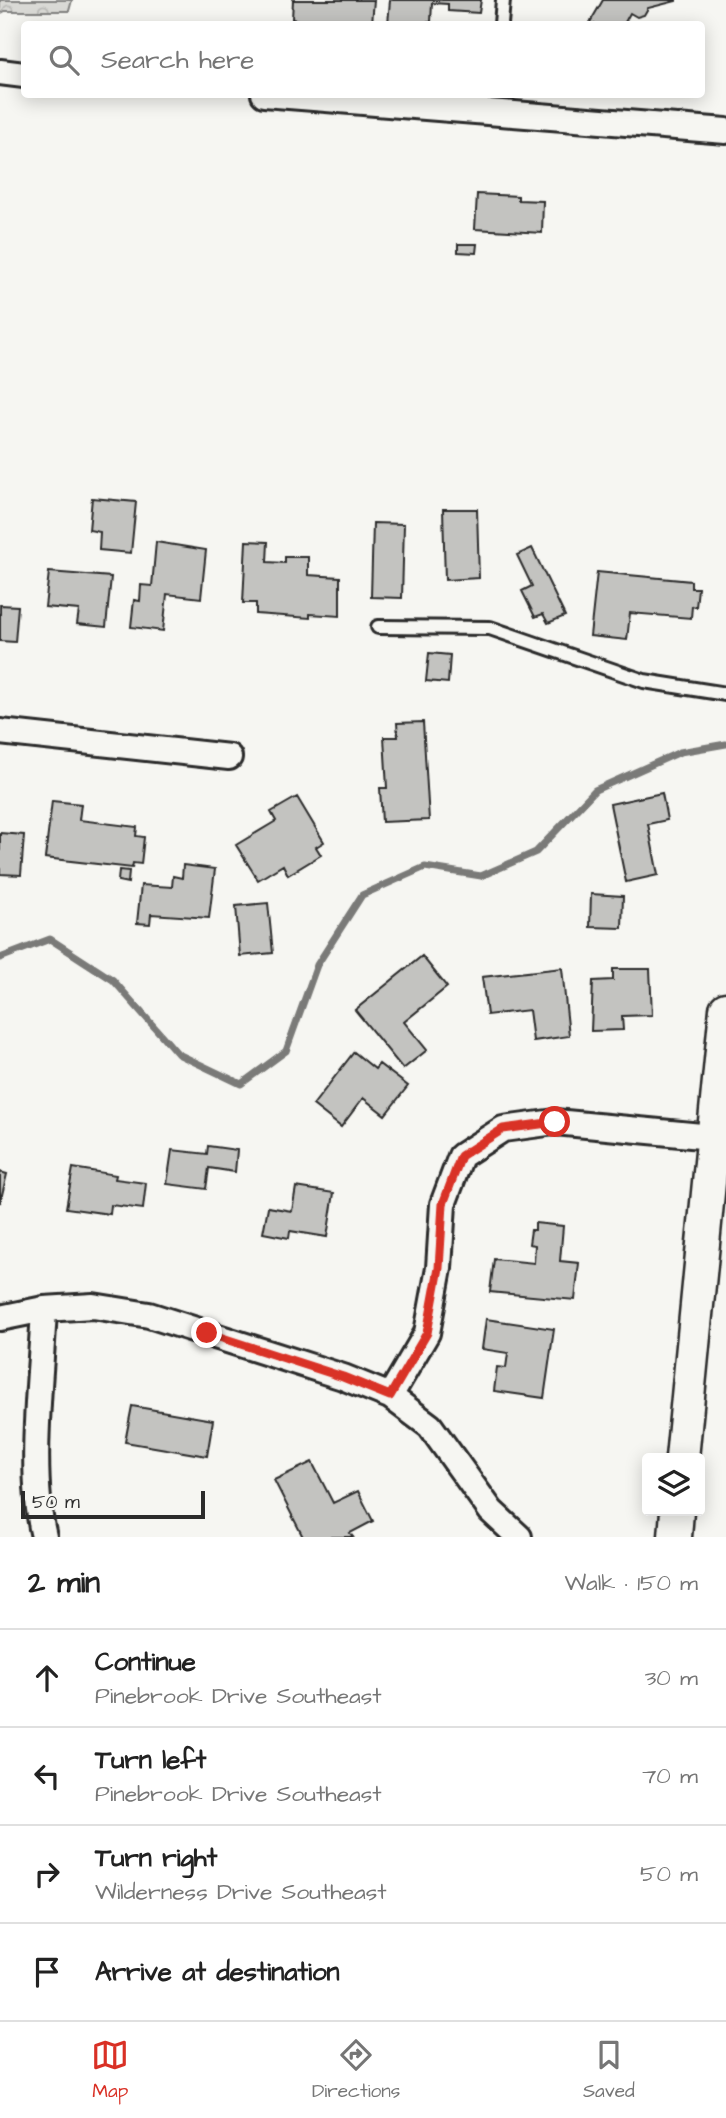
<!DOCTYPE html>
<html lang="en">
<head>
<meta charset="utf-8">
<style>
	body { margin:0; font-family:"Architects Daughter",sans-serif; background:#f6f6f6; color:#222 }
	.controls { position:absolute; right:21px; bottom:21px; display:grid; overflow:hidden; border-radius:7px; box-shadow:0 4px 18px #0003 }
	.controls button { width:63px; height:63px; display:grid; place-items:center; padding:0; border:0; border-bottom:2px solid #e0e0e0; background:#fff; color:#222; font:35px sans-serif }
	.scale { position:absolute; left:21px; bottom:18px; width:184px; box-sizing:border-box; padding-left:7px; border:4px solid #2b2b2b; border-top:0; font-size:19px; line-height:24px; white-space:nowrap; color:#2b2b2b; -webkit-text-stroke:5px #f6f6f2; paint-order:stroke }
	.stop { position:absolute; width:21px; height:21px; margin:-16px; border:5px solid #d93025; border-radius:50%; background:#fff }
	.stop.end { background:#d93025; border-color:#fff; box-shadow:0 2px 7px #0008 }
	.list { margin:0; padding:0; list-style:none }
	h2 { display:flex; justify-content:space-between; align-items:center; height:91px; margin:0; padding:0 28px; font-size:30px }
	h2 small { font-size:23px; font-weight:400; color:#767676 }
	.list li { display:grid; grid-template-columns:46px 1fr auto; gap:21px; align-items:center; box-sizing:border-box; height:98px; padding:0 28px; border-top:2px solid #e0e0e0 }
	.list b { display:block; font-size:26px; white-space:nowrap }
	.list p { margin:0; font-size:23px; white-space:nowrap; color:#767676 }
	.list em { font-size:23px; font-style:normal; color:#767676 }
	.icon { flex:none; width:38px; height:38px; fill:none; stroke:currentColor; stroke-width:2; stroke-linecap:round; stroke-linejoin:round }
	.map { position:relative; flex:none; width:726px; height:1537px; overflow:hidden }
	.search { position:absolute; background:#fff; box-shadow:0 4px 18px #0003; left:21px; right:21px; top:21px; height:77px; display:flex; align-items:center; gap:18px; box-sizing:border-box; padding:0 24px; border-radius:7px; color:#767676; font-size:26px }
	.sheet { height:483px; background:#fff }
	nav { display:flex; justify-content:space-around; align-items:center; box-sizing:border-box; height:98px; border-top:2px solid #e0e0e0; background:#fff; font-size:19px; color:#767676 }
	nav a { display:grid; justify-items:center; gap:4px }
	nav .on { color:#d93025 }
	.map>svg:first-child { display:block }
</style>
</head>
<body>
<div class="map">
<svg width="726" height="1537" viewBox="0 0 726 1537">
	<defs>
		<pattern id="forest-crowns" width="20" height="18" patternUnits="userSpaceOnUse" patternTransform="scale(1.75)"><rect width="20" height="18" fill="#d9d9d5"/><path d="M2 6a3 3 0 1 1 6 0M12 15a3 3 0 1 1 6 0" fill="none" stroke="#babab7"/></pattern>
	</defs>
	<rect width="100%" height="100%" fill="#f6f6f2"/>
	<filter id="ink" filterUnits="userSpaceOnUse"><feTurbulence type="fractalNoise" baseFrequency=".0143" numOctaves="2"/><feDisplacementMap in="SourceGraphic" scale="14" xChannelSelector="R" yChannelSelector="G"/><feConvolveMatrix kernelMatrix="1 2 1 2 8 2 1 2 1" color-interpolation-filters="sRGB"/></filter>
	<g filter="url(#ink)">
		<path fill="url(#forest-crowns)" stroke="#828280" stroke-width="2" d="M0 0H72L69 11H5L0 14Z"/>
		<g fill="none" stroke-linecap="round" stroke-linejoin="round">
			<path stroke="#7a7a78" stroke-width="7" d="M0 958 50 939 113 980 178 1054 241 1084 286 1051 317 965 362 895 425 867 481 876 536 852 595 790 680 752 726 744"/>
		</g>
		<path fill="#c3c3c0" stroke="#2b2b2b" stroke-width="2" d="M293 0H374L372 23 345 20V23L304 24 305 21 292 19Z
			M390 0H481L479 13 448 11V4L432 3 431 22 388 24Z
			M603 0H676V1L648 8 644 15 637 17 630 13 624 24H589Z
			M477 194 518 196V200L543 201 542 233 475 229Z
			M458 244H477L476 253 458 252Z
			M92 498 136 502 131 553 99 550 100 532 89 530Z
			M443 509H477L479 578 445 580Z
			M373 523 404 524 402 598 371 597Z
			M246 541 268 542 267 562 285 563V557H308V575L340 577V616L310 614V618L256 614V603H243Z
			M156 542 206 550 201 598 167 594 163 631 131 627 134 600 140 601 141 585 152 586Z
			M532 548 565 616 548 623 543 614 535 617 522 591 532 586 517 555Z
			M49 572 111 577 106 627 77 624 79 610 45 607Z
			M597 572 691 581V588H698L696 607 692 606 691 618 630 613 627 640 590 636Z
			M0 605 18 606 15 642 0 641Z
			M429 653 450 655 448 683 426 681Z
			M423 722 429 820 382 822 380 788H387L384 737H398L397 723Z
			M662 793 667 820 648 824 658 875 626 882 610 804Z
			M297 797 324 842 316 847 321 855 288 875 283 865 258 880 236 845 276 821 271 812Z
			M52 801 81 804 79 820 137 827 136 836 144 837 141 864 133 863 132 868 45 858Z
			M0 833 24 835 21 875 0 874Z
			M183 865 215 869 209 918 151 914 150 924 137 923 141 885 172 887 173 876 182 878Z
			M119 870 129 871 128 883 118 881Z
			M591 894 623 896 622 928 590 927Z
			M268 903 273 953 240 956 236 906Z
			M422 956 447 987 404 1022 427 1050 403 1069 355 1010Z
			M562 968 569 1036 533 1041 529 1010 487 1015 482 977Z
			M613 969H650L652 1015 622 1016 623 1030 591 1031 593 981 613 980Z
			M354 1052 375 1069 379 1064 408 1086 385 1115 363 1098 341 1127 313 1105Z
			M208 1146 237 1150 235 1172 209 1168 206 1189 167 1184 172 1150 207 1154Z
			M73 1168 116 1175 115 1179 146 1183 143 1209 111 1205 110 1214 66 1208Z
			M0 1172 7 1174 0 1203Z
			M296 1187 334 1193 327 1237 290 1231 289 1238 263 1233 268 1207 292 1211Z
			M535 1223 563 1226 560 1261 579 1263 575 1300 490 1292 494 1259 534 1263 535 1245 529 1244 531 1230H535Z
			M486 1319 554 1329 544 1398 494 1391 497 1367 506 1368 508 1353 482 1349Z
			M132 1406 213 1420 207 1456 125 1442Z
			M312 1462 333 1503 358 1491 373 1521 350 1533 353 1537H303L274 1480Z"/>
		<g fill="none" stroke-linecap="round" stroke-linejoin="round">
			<g stroke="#2b2b2b" stroke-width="18">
				<path id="service" d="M501 24 503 0
					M378 627 490 628 644 681 726 694"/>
			</g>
			<g stroke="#2b2b2b" stroke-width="30">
				<path id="minor" d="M0 72 24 75
					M264 94 726 131
					M0 732 229 757
					M44 1309C41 1377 28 1472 44 1537
					M0 1318 44 1309 93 1306 149 1315 343 1377 390 1396 430 1426 491 1511 519 1537
					M390 1396 427 1333 439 1268 443 1204 461 1156 503 1129 555 1122 712 1137"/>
			</g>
			<g stroke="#2b2b2b" stroke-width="37">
				<path id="tertiary" d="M682 1458 726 1009
					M675 1537 677 1511"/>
			</g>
			<use href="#service" stroke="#f6f6f2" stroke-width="12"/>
			<use href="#minor" stroke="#f6f6f2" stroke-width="24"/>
			<use href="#tertiary" stroke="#f6f6f2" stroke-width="32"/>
		</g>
	</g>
	<g fill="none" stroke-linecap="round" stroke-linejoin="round" filter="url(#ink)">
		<path stroke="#d93025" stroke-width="9" d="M207 1333 343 1377 390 1396 427 1333 439 1268 443 1204 461 1156 503 1129 555 1122"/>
	</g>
</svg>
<div class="controls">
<button><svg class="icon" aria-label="layers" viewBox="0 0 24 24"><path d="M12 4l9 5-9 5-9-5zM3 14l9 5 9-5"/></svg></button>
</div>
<div class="scale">50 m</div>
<div class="stop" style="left:555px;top:1122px"></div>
<div class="stop end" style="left:207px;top:1333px"></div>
<div class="search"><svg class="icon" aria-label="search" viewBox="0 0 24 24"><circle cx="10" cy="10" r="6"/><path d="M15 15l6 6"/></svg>Search here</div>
</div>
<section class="sheet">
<h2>2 min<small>Walk · 150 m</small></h2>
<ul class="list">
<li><svg class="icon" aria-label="ahead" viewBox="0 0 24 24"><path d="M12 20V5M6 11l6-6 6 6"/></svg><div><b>Continue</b><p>Pinebrook Drive Southeast</p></div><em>30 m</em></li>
<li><svg class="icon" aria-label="left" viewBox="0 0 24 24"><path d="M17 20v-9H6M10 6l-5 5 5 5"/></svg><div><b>Turn left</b><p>Pinebrook Drive Southeast</p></div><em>70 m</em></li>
<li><svg class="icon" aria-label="right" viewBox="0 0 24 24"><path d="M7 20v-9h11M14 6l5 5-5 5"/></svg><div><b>Turn right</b><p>Wilderness Drive Southeast</p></div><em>50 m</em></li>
<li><svg class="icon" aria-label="arrive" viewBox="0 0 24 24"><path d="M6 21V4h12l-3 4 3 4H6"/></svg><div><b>Arrive at destination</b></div></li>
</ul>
</section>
<nav>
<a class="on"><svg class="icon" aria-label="map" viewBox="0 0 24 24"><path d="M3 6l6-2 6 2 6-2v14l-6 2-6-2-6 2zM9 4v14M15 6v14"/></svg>Map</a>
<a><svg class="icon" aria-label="directions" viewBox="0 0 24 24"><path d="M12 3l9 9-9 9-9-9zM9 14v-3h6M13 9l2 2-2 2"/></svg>Directions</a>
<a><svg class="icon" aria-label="saved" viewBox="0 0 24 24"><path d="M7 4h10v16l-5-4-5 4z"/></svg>Saved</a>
</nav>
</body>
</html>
